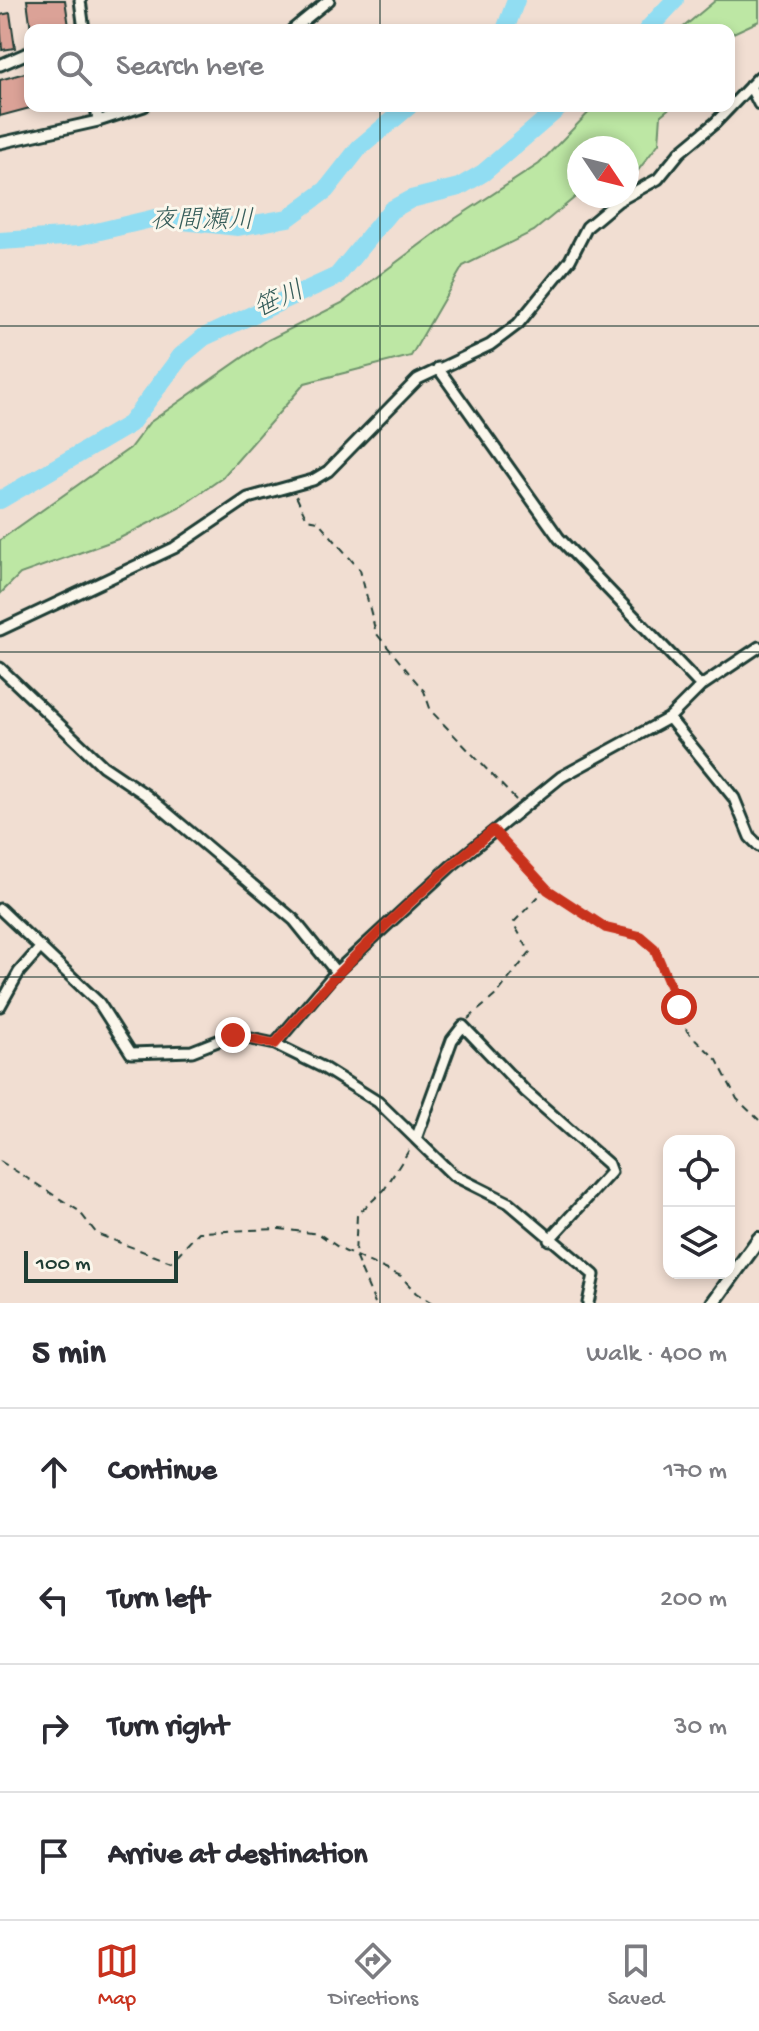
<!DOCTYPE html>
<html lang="en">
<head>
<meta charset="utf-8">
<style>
	body { margin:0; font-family:"Gochi Hand","Klee One",sans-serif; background:#f2f2f3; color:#2b2b33 }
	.controls { position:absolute; right:24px; bottom:24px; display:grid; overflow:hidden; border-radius:16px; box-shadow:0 4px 12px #0003 }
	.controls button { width:72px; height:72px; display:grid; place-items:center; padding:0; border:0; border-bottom:2px solid #e1e1e2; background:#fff; color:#2b2b33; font:40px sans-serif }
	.compass { position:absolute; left:567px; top:136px; width:72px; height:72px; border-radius:50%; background:#fff; box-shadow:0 4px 12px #0003; rotate:125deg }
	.scale { position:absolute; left:24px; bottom:20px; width:154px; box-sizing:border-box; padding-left:8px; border:4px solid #1f3d34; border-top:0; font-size:22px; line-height:28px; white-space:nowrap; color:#1f3d34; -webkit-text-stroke:6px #fbf7ec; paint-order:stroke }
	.stop { position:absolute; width:24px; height:24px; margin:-18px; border:6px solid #c8321e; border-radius:50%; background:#fff }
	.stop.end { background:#c8321e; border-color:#fff; box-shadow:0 2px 8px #0008 }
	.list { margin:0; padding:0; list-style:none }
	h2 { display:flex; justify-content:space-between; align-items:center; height:104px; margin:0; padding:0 32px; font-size:34px }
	h2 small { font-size:26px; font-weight:400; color:#7c7c81 }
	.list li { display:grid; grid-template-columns:52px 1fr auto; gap:24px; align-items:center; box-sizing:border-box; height:128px; padding:0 32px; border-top:2px solid #e1e1e2 }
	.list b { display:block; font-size:30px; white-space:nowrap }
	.list em { font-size:26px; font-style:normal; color:#7c7c81 }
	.icon { flex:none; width:44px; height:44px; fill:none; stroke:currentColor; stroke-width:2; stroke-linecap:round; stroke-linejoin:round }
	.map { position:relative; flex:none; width:759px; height:1303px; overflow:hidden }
	.search { position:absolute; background:#fff; box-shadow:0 4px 12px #0003; left:24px; right:24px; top:24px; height:88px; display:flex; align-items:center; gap:20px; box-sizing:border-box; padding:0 28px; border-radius:16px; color:#7c7c81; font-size:30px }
	.sheet { height:616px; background:#fff }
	nav { display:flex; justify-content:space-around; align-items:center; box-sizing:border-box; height:112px; border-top:2px solid #e1e1e2; background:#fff; font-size:22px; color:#7c7c81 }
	nav a { display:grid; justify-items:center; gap:4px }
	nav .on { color:#c8321e }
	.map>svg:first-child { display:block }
</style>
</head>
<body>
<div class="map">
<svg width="759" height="1303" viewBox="0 0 759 1303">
	<rect width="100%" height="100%" fill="#f1ded2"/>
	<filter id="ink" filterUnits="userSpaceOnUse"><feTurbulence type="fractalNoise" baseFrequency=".0125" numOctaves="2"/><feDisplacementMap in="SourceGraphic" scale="16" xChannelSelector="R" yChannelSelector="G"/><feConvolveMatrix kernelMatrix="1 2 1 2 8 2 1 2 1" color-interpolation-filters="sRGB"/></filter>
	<g filter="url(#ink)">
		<path fill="#bde7a4" stroke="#6e926c" stroke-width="2" d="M716 0H759V21L729 35V30H680Z
			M595 106H672L661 115 659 143 630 181H627V148H579V194L534 231 463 266 411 356 305 383 222 478 179 508 118 539 20 574 0 594V540L130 448 149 423 268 340 342 303 453 220 539 164Z"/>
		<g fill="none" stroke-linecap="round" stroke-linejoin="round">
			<path stroke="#91ddf2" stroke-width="18" d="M505 30 516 0
				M647 30 675 0
				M0 241 79 236 155 218 238 227 288 218 326 190 359 148 409 106
				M0 500 130 424 181 356 204 337 337 276 391 210 411 199 459 187 483 173 561 106"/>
		</g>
		<path fill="#dba297" stroke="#1f3d34" stroke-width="2" d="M27 0H65L69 26 31 30Z
			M10 13 15 48 2 50 0 15Z
			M28 72 30 108 0 116V80Z"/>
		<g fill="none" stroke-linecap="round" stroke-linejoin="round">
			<g stroke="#1f3d34" stroke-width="15">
				<path id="minor" d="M80 0 84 30
					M292 30 329 0
					M0 65 30 52
					M750 86 759 104
					M96 106 98 121
					M0 143 98 121 144 106
					M438 368 559 538 701 686
					M0 630 174 548 248 498 313 480 328 471 418 379 490 345 518 324 570 260 587 227 618 201 658 179 680 152 715 123 759 77
					M0 668 103 766 146 795 294 920 336 972
					M669 718 734 798 750 837 759 846
					M0 909 99 1003 131 1053 192 1051 233 1035 275 1044 322 1067 378 1102 416 1139 452 1040 463 1026 525 1091 608 1164 611 1172 549 1240
					M0 1006 19 972 41 947
					M275 1044 336 972 451 866 561 777 669 718 701 686 759 647
					M416 1139 453 1175 509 1203 594 1275 588 1303"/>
			</g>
			<g stroke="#1f3d34" stroke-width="18">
				<path id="secondary" d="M713 1303 759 1239"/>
			</g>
			<path stroke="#1f3d34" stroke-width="2" stroke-dasharray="8 6" stroke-linecap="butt" d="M296 496 307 519 318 521 360 570 376 633 424 691 431 711 516 800
				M500 838 548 890 606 928 640 936 654 948 687 1031 717 1060 737 1099 759 1120
				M468 1019 497 994 530 952 513 923 538 897 543 886
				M0 1161 79 1211 97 1234 171 1262 199 1232 280 1229 319 1234 344 1251 401 1276 416 1293 432 1303
				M375 1303 355 1256 357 1215 384 1190 411 1147"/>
			<use href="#minor" stroke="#fbf7ec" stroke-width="9"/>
			<use href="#secondary" stroke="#fbf7ec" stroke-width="12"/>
		</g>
	</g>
	<g fill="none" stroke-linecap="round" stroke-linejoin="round" filter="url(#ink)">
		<path stroke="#c8321e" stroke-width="10" d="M233 1035 275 1044C343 963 412 898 493 830L548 890 606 928 640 936 654 948 679 1007"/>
	</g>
	<path fill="none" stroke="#1f3d34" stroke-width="2" stroke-opacity="0.55" d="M380 0V30M380 106V1303M0 326H759M0 652H759M0 977H759"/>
	<g text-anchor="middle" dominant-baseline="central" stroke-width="6" stroke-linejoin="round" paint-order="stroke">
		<g font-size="26" font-style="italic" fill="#365d5a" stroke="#fbf7ec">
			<text x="202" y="222">夜間瀬川</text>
			<text transform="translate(280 302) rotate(-25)">笹川</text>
		</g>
	</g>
</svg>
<div class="controls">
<button><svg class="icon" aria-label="locate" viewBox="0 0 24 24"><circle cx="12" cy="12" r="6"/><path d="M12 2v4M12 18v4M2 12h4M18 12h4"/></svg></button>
<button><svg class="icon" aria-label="layers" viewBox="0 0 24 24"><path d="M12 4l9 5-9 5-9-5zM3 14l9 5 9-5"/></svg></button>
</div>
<svg class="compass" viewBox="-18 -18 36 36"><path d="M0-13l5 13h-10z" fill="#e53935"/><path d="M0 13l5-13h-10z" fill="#7c7c81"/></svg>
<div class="scale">100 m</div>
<div class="stop" style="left:679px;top:1007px"></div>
<div class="stop end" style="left:233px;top:1035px"></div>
<div class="search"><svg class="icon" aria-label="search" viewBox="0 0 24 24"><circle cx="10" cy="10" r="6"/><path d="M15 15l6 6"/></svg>Search here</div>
</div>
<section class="sheet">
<h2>5 min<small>Walk · 400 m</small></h2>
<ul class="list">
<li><svg class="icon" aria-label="ahead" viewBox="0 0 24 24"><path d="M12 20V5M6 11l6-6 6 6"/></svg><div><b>Continue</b></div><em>170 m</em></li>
<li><svg class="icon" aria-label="left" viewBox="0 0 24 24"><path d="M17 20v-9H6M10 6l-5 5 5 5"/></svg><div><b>Turn left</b></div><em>200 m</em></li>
<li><svg class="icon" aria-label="right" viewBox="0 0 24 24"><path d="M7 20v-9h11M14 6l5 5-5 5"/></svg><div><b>Turn right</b></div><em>30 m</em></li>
<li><svg class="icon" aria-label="arrive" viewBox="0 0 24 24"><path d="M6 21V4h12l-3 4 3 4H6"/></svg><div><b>Arrive at destination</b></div></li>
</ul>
</section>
<nav>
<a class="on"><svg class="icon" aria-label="map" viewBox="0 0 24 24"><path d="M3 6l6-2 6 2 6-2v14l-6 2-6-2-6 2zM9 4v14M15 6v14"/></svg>Map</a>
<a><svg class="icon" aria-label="directions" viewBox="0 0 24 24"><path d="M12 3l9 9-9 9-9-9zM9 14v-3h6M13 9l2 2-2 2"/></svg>Directions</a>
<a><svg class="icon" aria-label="saved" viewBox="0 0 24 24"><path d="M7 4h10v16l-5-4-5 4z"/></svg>Saved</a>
</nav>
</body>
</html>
